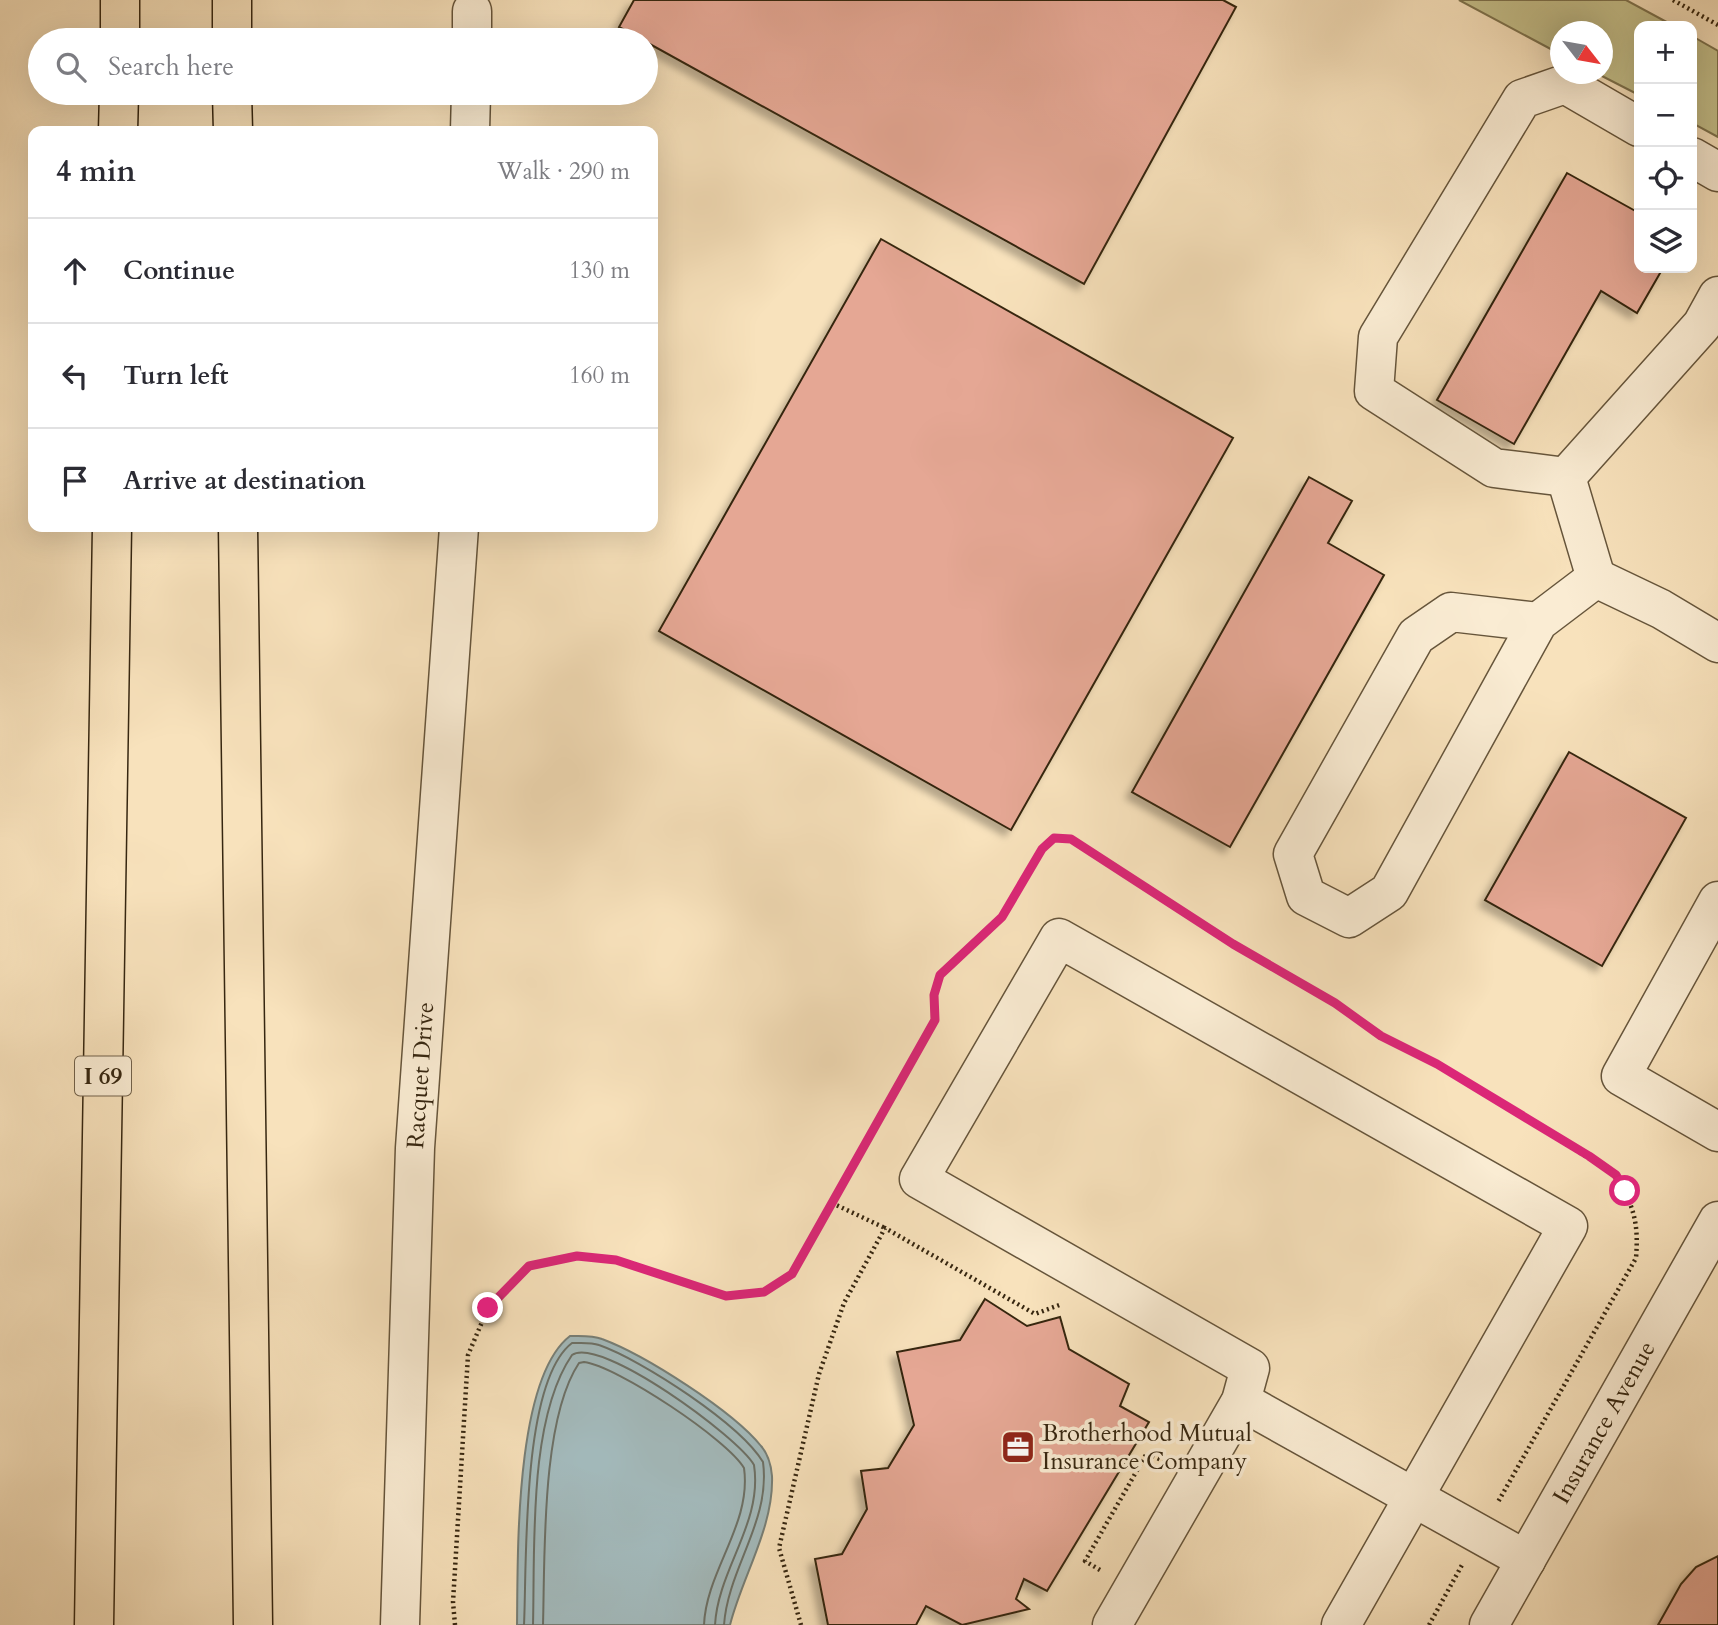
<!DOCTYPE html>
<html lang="en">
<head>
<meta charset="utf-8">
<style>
	body { margin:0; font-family:Cardo,serif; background:#f2f2f3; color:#2b2b33 }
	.controls { position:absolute; right:21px; top:21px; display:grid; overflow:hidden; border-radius:14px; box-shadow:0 7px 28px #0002 }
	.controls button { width:63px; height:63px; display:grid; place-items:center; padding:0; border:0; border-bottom:2px solid #e1e1e2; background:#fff; color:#2b2b33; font:35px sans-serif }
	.compass { position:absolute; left:1550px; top:21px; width:63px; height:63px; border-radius:50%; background:#fff; box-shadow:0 7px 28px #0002; rotate:121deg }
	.stop { position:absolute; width:21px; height:21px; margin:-16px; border:5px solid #db2777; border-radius:50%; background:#fff }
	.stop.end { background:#db2777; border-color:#fff; box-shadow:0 2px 7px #0008 }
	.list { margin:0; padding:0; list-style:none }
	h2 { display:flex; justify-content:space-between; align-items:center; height:91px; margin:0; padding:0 28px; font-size:30px }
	h2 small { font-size:23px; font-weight:400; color:#7c7c81 }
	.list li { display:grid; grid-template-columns:46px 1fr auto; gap:21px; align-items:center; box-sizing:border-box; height:105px; padding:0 28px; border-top:2px solid #e1e1e2 }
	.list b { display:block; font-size:26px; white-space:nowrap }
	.list em { font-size:23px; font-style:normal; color:#7c7c81 }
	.icon { flex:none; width:38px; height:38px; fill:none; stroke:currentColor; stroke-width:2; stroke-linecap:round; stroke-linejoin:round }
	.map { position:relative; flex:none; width:1718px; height:1625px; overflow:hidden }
	.search { position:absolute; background:#fff; box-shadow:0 7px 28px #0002; left:28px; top:28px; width:630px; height:77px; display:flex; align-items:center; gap:18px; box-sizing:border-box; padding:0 24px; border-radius:38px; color:#7c7c81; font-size:26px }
	.panel { position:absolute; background:#fff; box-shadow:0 7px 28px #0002; left:28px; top:126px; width:630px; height:406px; border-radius:14px }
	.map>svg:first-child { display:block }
</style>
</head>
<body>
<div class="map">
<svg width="1718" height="1625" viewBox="0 0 1718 1625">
	<defs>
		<filter id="shadow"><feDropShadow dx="-6" dy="6" stdDeviation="3.5" flood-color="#0004"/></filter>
	</defs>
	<rect width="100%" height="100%" fill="#f8e2bc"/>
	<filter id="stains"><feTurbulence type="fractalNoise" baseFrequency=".00286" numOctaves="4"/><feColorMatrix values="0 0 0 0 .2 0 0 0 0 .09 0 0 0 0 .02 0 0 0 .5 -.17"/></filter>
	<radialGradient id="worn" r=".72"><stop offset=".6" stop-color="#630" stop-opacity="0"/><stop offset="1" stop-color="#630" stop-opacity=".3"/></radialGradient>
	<path fill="#c5c08b" stroke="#7e734e" stroke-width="2" d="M1459 0H1626L1674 26H1639V95L1598 74H1602V32H1560V54Z
		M1692 36 1718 51V137L1692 123Z"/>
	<path fill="#a3babc" stroke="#777f77" stroke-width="2" d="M570 1336C581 1336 592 1335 602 1339 645 1355 733 1411 761 1446 769 1455 771 1465 772 1476 774 1527 742 1577 730 1625H517C518 1557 514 1379 570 1336Z"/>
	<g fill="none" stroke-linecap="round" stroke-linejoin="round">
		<path stroke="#6c7066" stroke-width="2" d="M524 1625C527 1563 521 1382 572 1343 581 1343 591 1342 599 1345 642 1360 740 1424 763 1462 771 1521 728 1568 724 1625
			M533 1625C535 1548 528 1419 572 1355 601 1336 738 1437 754 1465 763 1523 718 1569 715 1625
			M543 1625C545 1556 541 1420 579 1363L584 1362C617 1366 728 1440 744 1468 752 1524 706 1571 704 1625"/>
	</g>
	<path fill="#e5a794" stroke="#362610" stroke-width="2" filter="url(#shadow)" d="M634 0H1223L1236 7 1084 284 619 27Z
		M1567 173 1639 213V268H1663L1637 313 1601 291 1514 444 1437 400Z
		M881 239 1233 438 1011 830 659 631Z
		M1309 477 1352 501 1328 543 1384 575 1230 847 1132 792Z
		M1569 752 1686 818 1602 966 1485 900Z
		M985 1299 1027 1326 1060 1317 1069 1349 1129 1384 1120 1406 1149 1422 1047 1591 1024 1579 1016 1599 1029 1609 962 1625 926 1606 916 1625H828L815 1559 842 1554 867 1509 861 1471 888 1468 914 1425 897 1352 960 1340Z
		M1718 1556V1625H1658L1681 1584 1696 1567Z"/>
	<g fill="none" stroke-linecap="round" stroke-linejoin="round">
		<g stroke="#66553b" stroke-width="41">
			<g id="minor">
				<path d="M472 40V11"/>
				<path d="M470 131 471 93"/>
				<path d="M1692 157 1718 172"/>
				<path d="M1566 477 1494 468 1374 391 1378 337 1522 99 1565 84 1639 127"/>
				<path d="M1566 477 1702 325 1718 296"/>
				<path d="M1566 477 1596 578"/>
				<path d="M1596 578 1661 609 1718 643"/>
				<path d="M1538 622 1451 612 1416 636 1293 854 1306 896 1349 918 1389 892 1538 622 1596 578"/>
				<path d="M1718 901 1621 1076 1718 1132"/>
				<path d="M1241 1401 1526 1560"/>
				<path id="s1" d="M400 1625 415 1148 459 527"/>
				<path d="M1112 1625 1241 1401 1250 1368 919 1179 1059 938 1568 1226 1341 1625"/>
				<path id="s2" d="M1489 1625 1718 1221"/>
			</g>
		</g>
		<g stroke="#362610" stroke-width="41">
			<path id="highway" d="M232 0V40
				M120 40V0
				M232 93 233 131
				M118 131 119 93
				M238 527 253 1625
				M94 1625 112 527"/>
		</g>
		<path stroke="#362610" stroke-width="4.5" stroke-dasharray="2 3.5" stroke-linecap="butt" d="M1673 0 1718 25
			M832 1203 885 1228
			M1100 1570 1085 1561 1147 1453 1165 1462
			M455 1625 453 1602 468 1355 488 1308 529 1266 577 1257 616 1260 726 1296 764 1292 792 1274 935 1020 934 994 940 975 1002 917 1042 849 1054 838 1071 840 1233 944 1335 1003 1381 1036 1437 1064 1616 1175C1633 1206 1639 1221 1636 1258L1498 1502
			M801 1625 779 1548 819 1374 844 1303 885 1228 1035 1314 1062 1304
			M1429 1625 1462 1565"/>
		<use href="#minor" stroke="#faecd3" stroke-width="38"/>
		<use href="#highway" stroke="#f8e2bc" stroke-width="38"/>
	</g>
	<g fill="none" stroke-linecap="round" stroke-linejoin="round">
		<path stroke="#db2777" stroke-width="9" d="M488 1308 529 1266 577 1256 616 1260 726 1296 764 1292 792 1274 935 1020 934 995 940 975 1002 917 1042 849 1054 838 1071 839 1233 944 1335 1003 1381 1036 1437 1064 1589 1156 1616 1175 1625 1191"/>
	</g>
	<defs>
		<g id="office-square" transform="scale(1.75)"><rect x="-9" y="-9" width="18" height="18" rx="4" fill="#8f2418" stroke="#faecd3"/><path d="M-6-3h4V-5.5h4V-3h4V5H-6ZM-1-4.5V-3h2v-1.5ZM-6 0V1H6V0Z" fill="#fff"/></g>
	</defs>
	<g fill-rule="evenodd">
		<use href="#office-square" x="1018" y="1447"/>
	</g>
	<g text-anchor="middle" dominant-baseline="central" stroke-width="7" stroke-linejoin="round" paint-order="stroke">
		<rect fill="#faecd3" stroke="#71614a" stroke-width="2" x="75" y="1056.5" width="56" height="39" rx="5"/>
		<g font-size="23" font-weight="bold" fill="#362610">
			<text x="103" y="1076">I 69</text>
		</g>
		<g font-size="24" fill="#362610" stroke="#faecd3">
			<text stroke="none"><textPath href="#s1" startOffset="550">Racquet Drive</textPath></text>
			<text stroke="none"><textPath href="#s2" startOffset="233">Insurance Avenue</textPath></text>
		</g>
		<g font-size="24" fill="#362610" stroke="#faecd3" text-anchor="start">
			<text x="1042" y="1433">Brotherhood Mutual<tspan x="1042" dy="28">Insurance Company</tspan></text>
		</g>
	</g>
	<rect width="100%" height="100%" filter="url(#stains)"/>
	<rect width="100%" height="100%" fill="url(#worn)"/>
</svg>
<div class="controls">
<button>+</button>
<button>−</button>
<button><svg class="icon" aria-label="locate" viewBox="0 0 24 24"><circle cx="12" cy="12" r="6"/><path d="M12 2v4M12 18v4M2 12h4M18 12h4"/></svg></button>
<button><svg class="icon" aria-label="layers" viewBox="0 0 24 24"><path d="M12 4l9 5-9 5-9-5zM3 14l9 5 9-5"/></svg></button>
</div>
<svg class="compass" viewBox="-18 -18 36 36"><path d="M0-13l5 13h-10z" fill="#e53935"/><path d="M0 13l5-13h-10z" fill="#7c7c81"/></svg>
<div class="stop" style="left:1625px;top:1191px"></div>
<div class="stop end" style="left:488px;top:1308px"></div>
<div class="search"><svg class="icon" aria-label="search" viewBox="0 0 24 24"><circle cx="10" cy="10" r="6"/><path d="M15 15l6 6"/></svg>Search here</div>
<section class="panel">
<h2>4 min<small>Walk · 290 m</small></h2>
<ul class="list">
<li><svg class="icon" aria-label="ahead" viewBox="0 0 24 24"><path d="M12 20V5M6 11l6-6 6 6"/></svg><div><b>Continue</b></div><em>130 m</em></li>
<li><svg class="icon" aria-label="left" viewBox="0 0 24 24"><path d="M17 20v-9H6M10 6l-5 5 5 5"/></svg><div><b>Turn left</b></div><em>160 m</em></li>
<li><svg class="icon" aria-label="arrive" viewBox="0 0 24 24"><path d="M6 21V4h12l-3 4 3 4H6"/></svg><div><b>Arrive at destination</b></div></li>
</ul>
</section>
</div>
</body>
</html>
